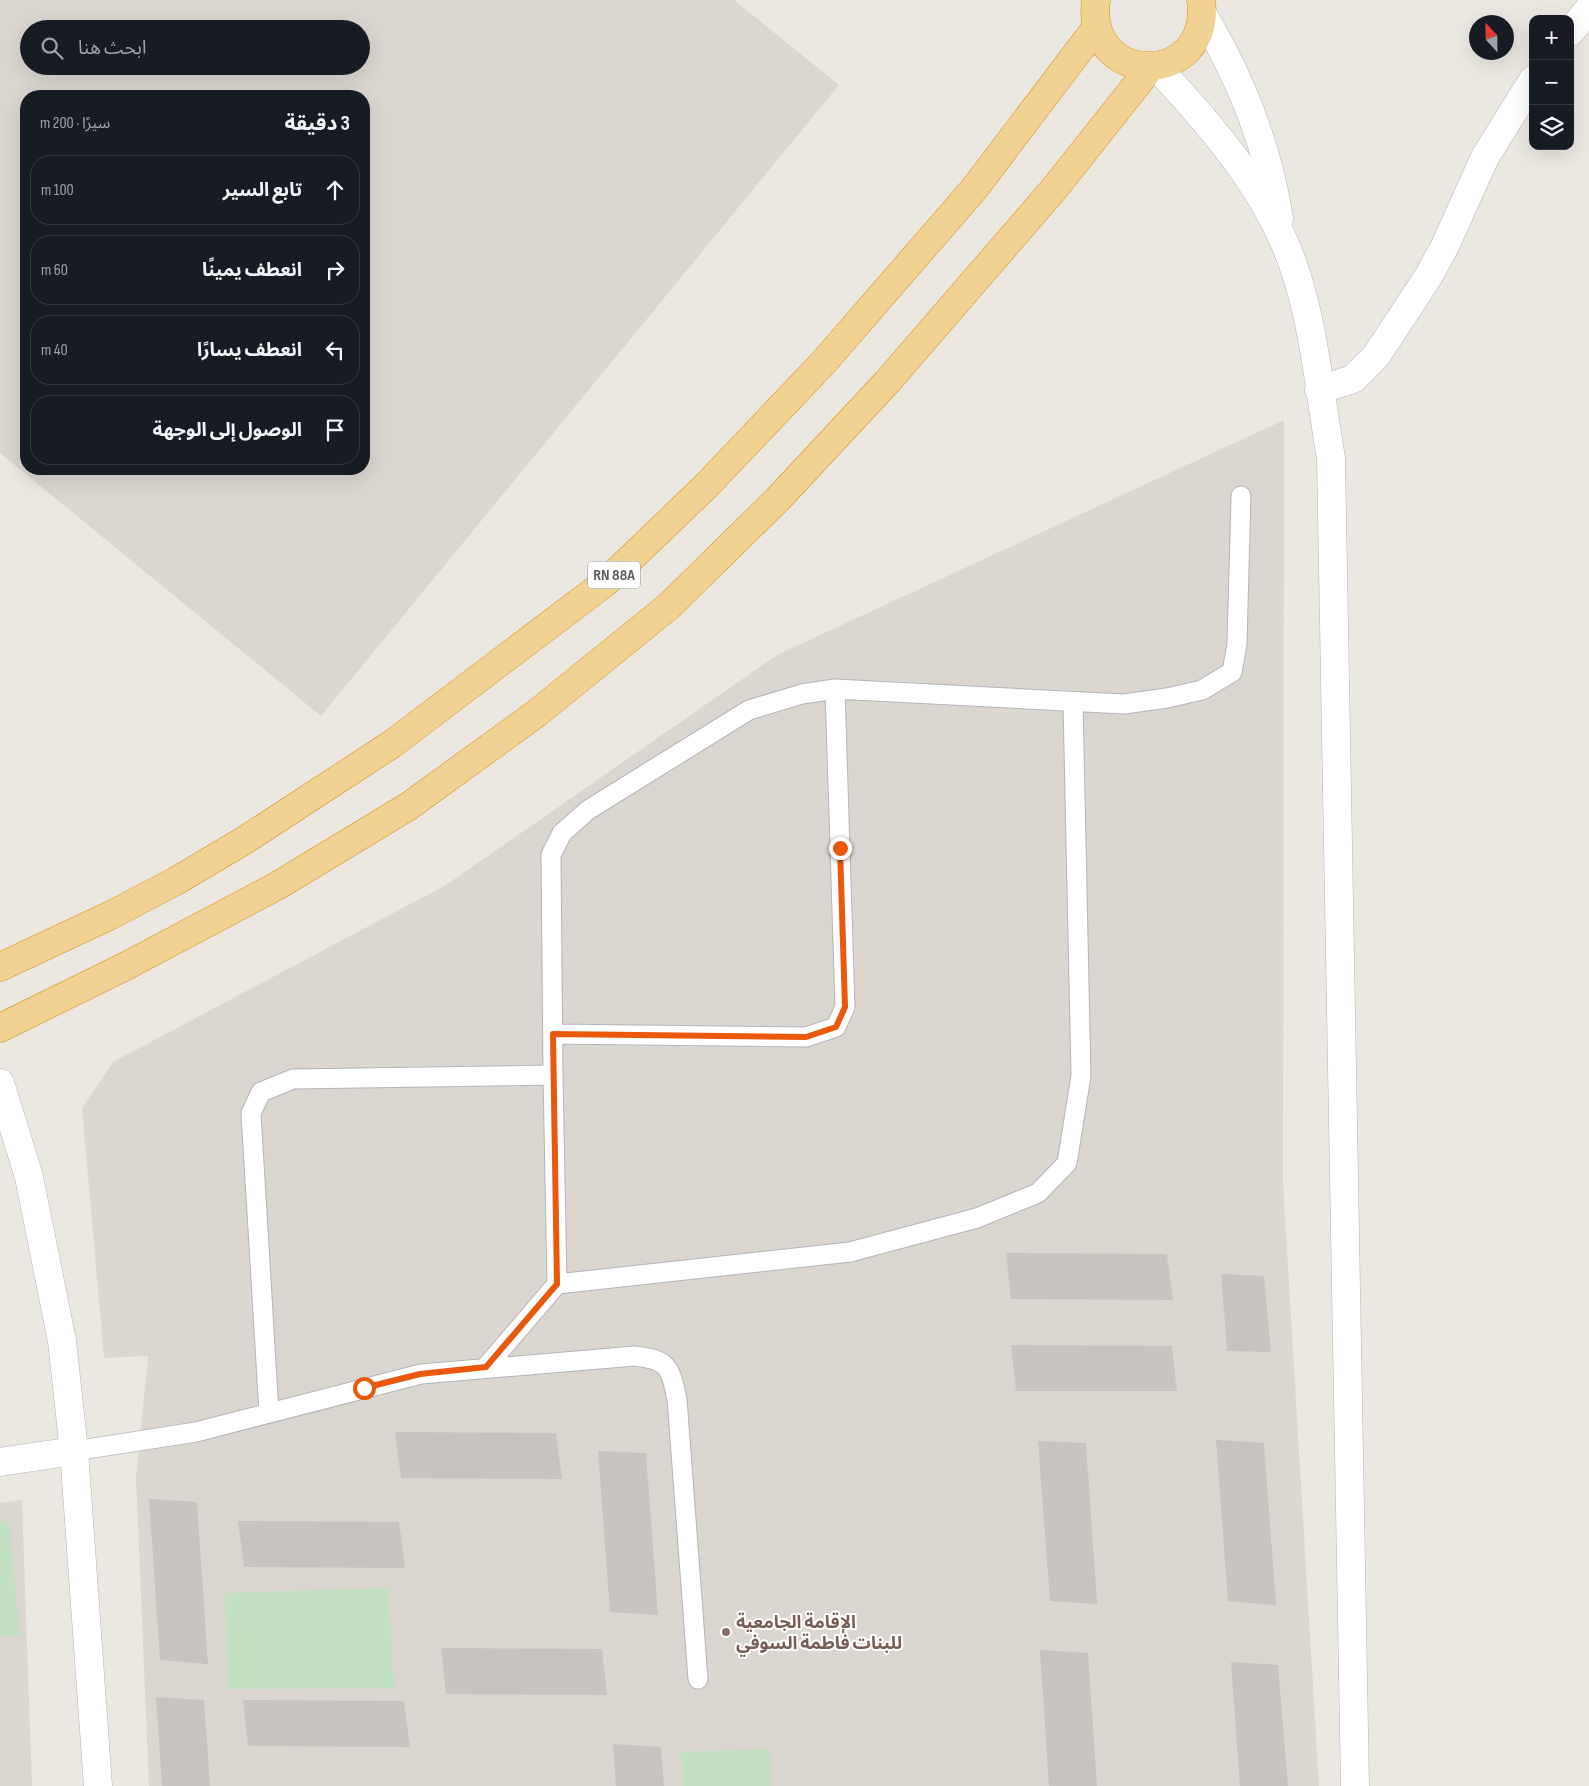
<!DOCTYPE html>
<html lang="ar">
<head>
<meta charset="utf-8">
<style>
	body { margin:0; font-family:"Sofia Sans Condensed","Noto Sans Arabic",sans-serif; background:#242831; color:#f1f3f6; direction:rtl }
	.controls { position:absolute; right:15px; top:15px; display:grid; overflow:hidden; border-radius:10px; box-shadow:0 5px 20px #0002 }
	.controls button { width:45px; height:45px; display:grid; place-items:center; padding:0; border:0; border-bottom:1px solid #363941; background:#171b24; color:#f1f3f6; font:25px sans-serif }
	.compass { position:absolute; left:1469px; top:15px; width:45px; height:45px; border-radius:50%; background:#171b24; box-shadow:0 5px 20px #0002; rotate:338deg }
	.stop { position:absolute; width:15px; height:15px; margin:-11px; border:4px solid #ea580c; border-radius:50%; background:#fff }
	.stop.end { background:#ea580c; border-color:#fff; box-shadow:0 1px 5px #0008 }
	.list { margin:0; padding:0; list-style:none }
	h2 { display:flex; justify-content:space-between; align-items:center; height:65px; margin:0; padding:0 20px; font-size:21px }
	h2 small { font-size:16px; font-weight:400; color:#9ea1a6 }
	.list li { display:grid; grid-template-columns:32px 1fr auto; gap:15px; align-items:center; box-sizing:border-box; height:70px; margin:0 10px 10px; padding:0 10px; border:1px solid #363941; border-radius:20px }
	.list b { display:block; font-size:19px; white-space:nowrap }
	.list em { font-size:16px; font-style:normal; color:#9ea1a6 }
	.icon { flex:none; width:28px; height:28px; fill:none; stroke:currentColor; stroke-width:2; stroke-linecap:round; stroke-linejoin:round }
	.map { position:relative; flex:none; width:1589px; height:1786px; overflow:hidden; direction:ltr }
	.search { position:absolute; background:#171b24; box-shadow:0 5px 20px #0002; left:20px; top:20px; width:350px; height:55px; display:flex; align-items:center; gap:12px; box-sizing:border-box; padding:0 18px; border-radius:28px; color:#9ea1a6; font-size:19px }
	.panel { position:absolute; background:#171b24; box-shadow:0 5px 20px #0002; left:20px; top:90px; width:350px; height:385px; border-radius:20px; direction:rtl }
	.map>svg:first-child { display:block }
</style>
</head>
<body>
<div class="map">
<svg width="1589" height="1786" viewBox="0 0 1589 1786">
	<rect width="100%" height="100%" fill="#ebe8e1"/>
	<path fill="#dbd7d0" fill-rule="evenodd" d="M0 0H734L839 85 321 716 0 453ZM29 29H361V66H29ZM26 96H364V469H26Z
		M1284 420 1283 1183 1319 1786H149L136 1478 148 1356 104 1358 82 1108 113 1062 446 885 777 655Z
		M22 1500 32 1786H0V1503Z"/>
	<path fill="#c2e1c0" d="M9 1521 20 1635 0 1637V1522Z
		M389 1588 394 1688 228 1689 225 1593Z
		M770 1749 771 1786H683L681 1752Z"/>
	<path fill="#c7c3be" d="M1006 1253 1167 1254 1173 1300 1011 1299Z
		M1221 1274 1264 1276 1271 1352 1227 1351Z
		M1011 1345 1172 1346 1177 1391H1016Z
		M395 1432 556 1433 562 1479 401 1478Z
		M1216 1440 1264 1443 1276 1605 1228 1601Z
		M1038 1441 1086 1443 1097 1604 1050 1601Z
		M598 1451 646 1453 658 1615 610 1612Z
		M149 1499 197 1502 208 1664 160 1660Z
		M238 1521 399 1522 405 1568 244 1567Z
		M441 1648 602 1649 607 1695 446 1694Z
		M1040 1650 1088 1653 1097 1786H1049Z
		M1231 1662 1278 1665 1288 1786H1240Z
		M156 1697 204 1700 210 1786H162Z
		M243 1700 404 1701 410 1747 248 1746Z
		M613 1744 661 1747 664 1786H616Z"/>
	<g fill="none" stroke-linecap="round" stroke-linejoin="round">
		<g stroke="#b2b4b8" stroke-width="21">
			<path id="lane" d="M553 1034 806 1037 836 1027 845 1007 835 689
				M553 1075 551 855 562 833 588 810 749 710 802 694 835 689 1124 704 1167 698 1202 690 1232 672 1237 644 1241 496
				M557 1284 850 1252 977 1218 1038 1193 1067 1163 1081 1076 1073 702
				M269 1413 251 1113 261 1092 293 1079 553 1075 557 1284 486 1367
				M74 1451 196 1432 421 1374 635 1356C669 1360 670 1367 677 1399L698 1679"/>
		</g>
		<g stroke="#b2b4b8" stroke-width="29">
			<path id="street" d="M1570 32 1589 9
				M1319 390 1353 379 1376 356 1428 277 1445 246 1485 157 1533 80
				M0 1462 74 1451"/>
		</g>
		<g stroke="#b1b4b8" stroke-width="29">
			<path id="secondary" d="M1203 15C1241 79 1268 145 1279 219
				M1157 67C1203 117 1252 172 1281 235 1313 303 1318 384 1331 458L1355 1786
				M0 1083 29 1177 62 1341 74 1451 98 1786"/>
		</g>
		<g stroke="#d58d17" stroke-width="29">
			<path id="highway" d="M1096 0C1084 88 1213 88 1201 0
				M0 967 111 915 176 881 245 840 392 744 606 582 706 486 823 363 974 189 1096 28
				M0 1028 126 966 277 886 409 806 537 713 669 606 778 499 888 381 1054 189 1150 68"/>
		</g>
		<use href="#lane" stroke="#fff" stroke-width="19"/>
		<use href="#street" stroke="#fff" stroke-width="28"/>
		<use href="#secondary" stroke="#fff" stroke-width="28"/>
		<use href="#highway" stroke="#f1d292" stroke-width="28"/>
	</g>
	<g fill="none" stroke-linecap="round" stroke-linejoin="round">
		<path stroke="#ea580c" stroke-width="6" d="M364 1388 420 1374 486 1367 557 1284 553 1034 806 1037 836 1027 845 1007 840 848"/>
	</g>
	<circle fill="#8d6e63" stroke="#fff" stroke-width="2" cx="726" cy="1632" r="5"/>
	<g text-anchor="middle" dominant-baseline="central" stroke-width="4" stroke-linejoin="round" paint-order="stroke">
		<rect fill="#fff" stroke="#8c8e90" stroke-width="1" x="588" y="561.5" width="52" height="27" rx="4"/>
		<g font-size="16" font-weight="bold" fill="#5a5d61">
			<text x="614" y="575">RN 88A</text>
		</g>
		<g font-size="18" font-weight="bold" fill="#785e54" stroke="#fff" text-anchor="start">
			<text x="736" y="1622">الإقامة الجامعية<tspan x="736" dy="21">للبنات فاطمة السوفي</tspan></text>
		</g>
	</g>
</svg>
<div class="controls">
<button>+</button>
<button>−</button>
<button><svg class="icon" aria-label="layers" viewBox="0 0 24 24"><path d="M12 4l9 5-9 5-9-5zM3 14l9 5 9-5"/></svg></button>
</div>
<svg class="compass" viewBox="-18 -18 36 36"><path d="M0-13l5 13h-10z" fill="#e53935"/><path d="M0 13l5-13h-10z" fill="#9ea1a6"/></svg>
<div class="stop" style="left:364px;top:1388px"></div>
<div class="stop end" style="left:840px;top:848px"></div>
<div class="search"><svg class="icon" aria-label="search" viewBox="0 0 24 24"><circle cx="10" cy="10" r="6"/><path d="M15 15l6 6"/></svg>ابحث هنا</div>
<section class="panel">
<h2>3 دقيقة<small>سيرًا · 200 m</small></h2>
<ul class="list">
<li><svg class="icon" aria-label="ahead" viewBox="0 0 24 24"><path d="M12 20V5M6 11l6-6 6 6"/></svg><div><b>تابع السير</b></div><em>100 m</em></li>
<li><svg class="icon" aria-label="right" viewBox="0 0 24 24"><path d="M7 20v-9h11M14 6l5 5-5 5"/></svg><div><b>انعطف يمينًا</b></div><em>60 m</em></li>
<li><svg class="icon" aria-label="left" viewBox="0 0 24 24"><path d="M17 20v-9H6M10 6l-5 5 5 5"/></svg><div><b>انعطف يسارًا</b></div><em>40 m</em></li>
<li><svg class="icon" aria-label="arrive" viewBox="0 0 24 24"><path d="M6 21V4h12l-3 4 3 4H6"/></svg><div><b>الوصول إلى الوجهة</b></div></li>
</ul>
</section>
</div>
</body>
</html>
